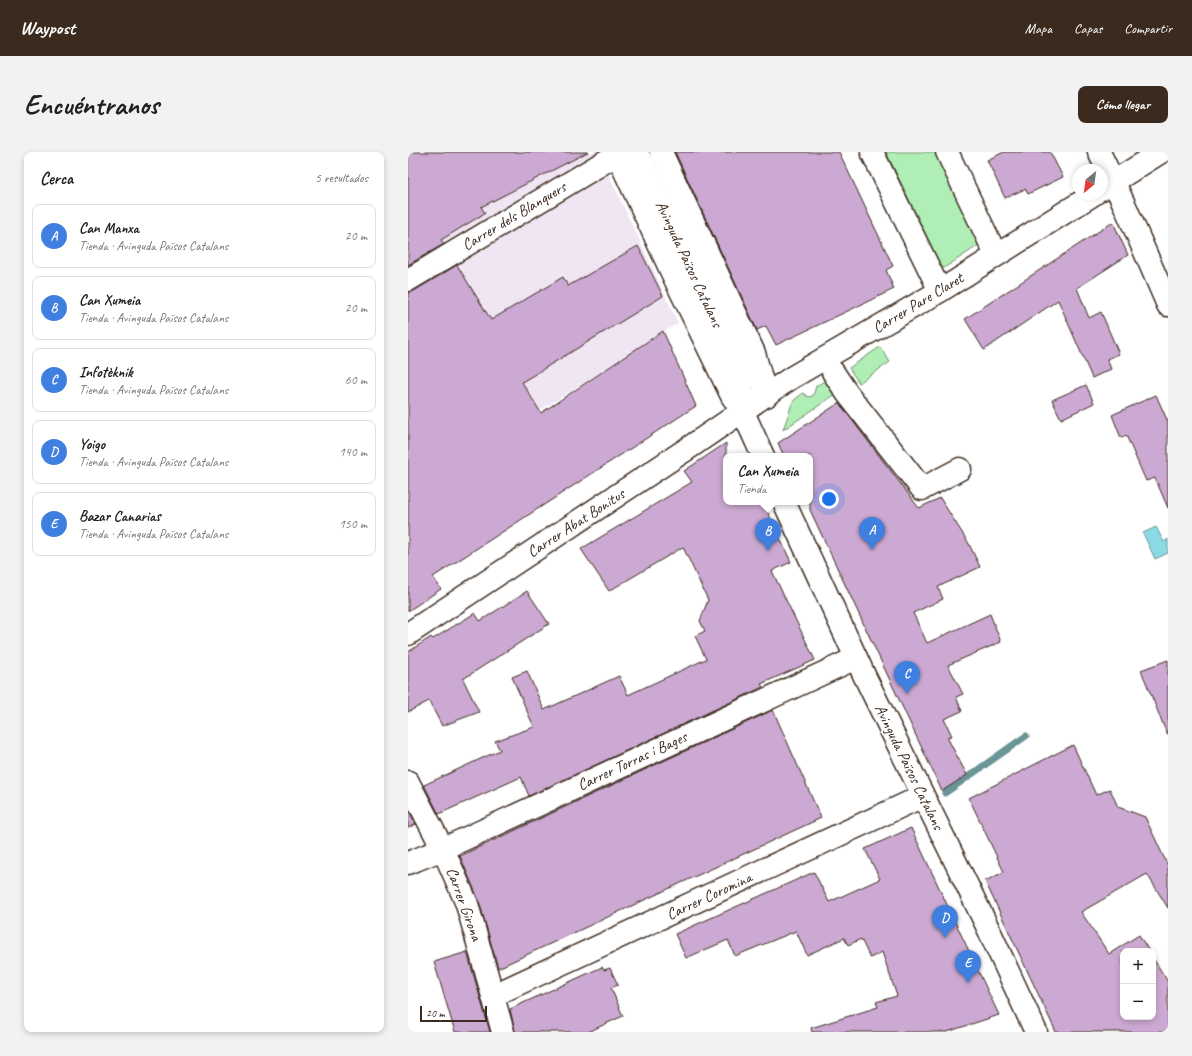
<!DOCTYPE html>
<html lang="es">
<head>
<meta charset="utf-8">
<style>
	body { margin:0; font-family:Caveat,sans-serif; background:#f2f2f2; color:#202124 }
	.controls { position:absolute; right:12px; bottom:12px; display:grid; overflow:hidden; border-radius:8px; box-shadow:0 2px 6px #0003 }
	.controls button { width:36px; height:36px; display:grid; place-items:center; padding:0; border:0; border-bottom:1px solid #e0e0e0; background:#fff; color:#202124; font:20px sans-serif }
	.compass { position:absolute; left:664px; top:12px; width:36px; height:36px; border-radius:50%; background:#fff; box-shadow:0 2px 6px #0003; rotate:209deg }
	.scale { position:absolute; left:12px; bottom:10px; width:67px; box-sizing:border-box; padding-left:4px; border:2px solid #3b2a1e; border-top:0; font-size:11px; line-height:14px; white-space:nowrap; color:#3b2a1e; -webkit-text-stroke:3px #fff; paint-order:stroke }
	.you { position:absolute; left:421px; top:347px; width:14px; height:14px; margin:-10px; border:3px solid #fff; border-radius:50%; background:#1a73e8; box-shadow:0 0 0 6px #1a73e833 }
	.badge { display:grid; place-items:center; width:26px; height:26px; border-radius:50%; background:#3b2a1e; color:#fff; font-size:13px; font-weight:700 }
	.pin { position:absolute; translate:-50% -33px; filter:drop-shadow(0 1px 2px #0008) }
	.pin::after { content:''; position:absolute; top:21px; width:14px; height:12px; background:inherit; clip-path:polygon(0 0,100% 0,50% 100%) }
	.popup { position:absolute; left:315px; top:301px; width:90px; height:52px; box-sizing:border-box; display:grid; place-content:center; border-radius:8px; background:#fff; filter:drop-shadow(0 1px 3px #0005); font-size:13px; white-space:nowrap; color:#757577 }
	.popup b { font-size:15px; color:#202124 }
	.popup::after { content:''; position:absolute; left:50%; top:100%; margin-left:-8px; border:8px solid transparent; border-top-color:#fff }
	.list { margin:0; padding:0; list-style:none }
	h2 { display:flex; justify-content:space-between; align-items:center; height:52px; margin:0; padding:0 16px; font-size:17px }
	h2 small { font-size:13px; font-weight:400; color:#757577 }
	.list li { display:grid; grid-template-columns:26px 1fr auto; gap:12px; align-items:center; box-sizing:border-box; height:64px; margin:0 8px 8px; padding:0 8px; border:1px solid #e0e0e0; border-radius:8px }
	.list b { display:block; font-size:15px; white-space:nowrap }
	.list p { margin:0; font-size:13px; white-space:nowrap; color:#757577 }
	.list em { font-size:13px; font-style:normal; color:#757577 }
	.map { position:relative; flex:none; width:760px; height:880px; overflow:hidden; border-radius:8px }
	header { display:flex; align-items:center; gap:24px; box-sizing:border-box; height:56px; padding:0 20px; background:#3b2a1e; color:#fff }
	header strong { font-size:19px }
	nav { display:flex; gap:22px; margin-inline-start:auto; font-size:14px }
	.intro { display:flex; align-items:center; justify-content:space-between; box-sizing:border-box; height:96px; padding:0 24px }
	h1 { margin:0; font-size:28px }
	.button { padding:10px 18px; border-radius:8px; background:#3b2a1e; color:#fff; font-size:14px; font-weight:700 }
	main { display:flex; gap:24px; padding:0 24px }
	aside { flex:1; background:#fff; border-radius:8px; box-shadow:0 2px 6px #0003 }
	.map>svg:first-child { display:block }
</style>
</head>
<body>
<header>
<strong>Waypost</strong>
<nav><a>Mapa</a><a>Capas</a><a>Compartir</a></nav>
</header>
<div class="intro"><h1>Encuéntranos</h1><a class="button">Cómo llegar</a></div>
<main>
<aside>
<h2>Cerca<small>5 resultados</small></h2>
<ul class="list">
<li><span class="badge" style="background:#3f7fe0">A</span><div><b>Can Manxa</b><p>Tienda · Avinguda Països Catalans</p></div><em>20 m</em></li>
<li><span class="badge" style="background:#3f7fe0">B</span><div><b>Can Xumeia</b><p>Tienda · Avinguda Països Catalans</p></div><em>20 m</em></li>
<li><span class="badge" style="background:#3f7fe0">C</span><div><b>Infotèknik</b><p>Tienda · Avinguda Països Catalans</p></div><em>60 m</em></li>
<li><span class="badge" style="background:#3f7fe0">D</span><div><b>Yoigo</b><p>Tienda · Avinguda Països Catalans</p></div><em>140 m</em></li>
<li><span class="badge" style="background:#3f7fe0">E</span><div><b>Bazar Canarias</b><p>Tienda · Avinguda Països Catalans</p></div><em>150 m</em></li>
</ul>
</aside>
<div class="map">
<svg width="760" height="880" viewBox="0 0 760 880">
	<rect width="100%" height="100%" fill="#fff"/>
	<filter id="ink" filterUnits="userSpaceOnUse"><feTurbulence type="fractalNoise" baseFrequency=".025" numOctaves="2"/><feDisplacementMap in="SourceGraphic" scale="8" xChannelSelector="R" yChannelSelector="G"/><feConvolveMatrix kernelMatrix="1 2 1 2 8 2 1 2 1" color-interpolation-filters="sRGB"/></filter>
	<g filter="url(#ink)">
		<path fill="#f0e5f2" d="M0 0H190L270 171 0 342Z"/>
		<path fill="#afeeb5" stroke="#758c6a" d="M478 0H530L571 93 536 116 533 114Z
			M472 195 482 210 451 231 441 216Z
			M418 228 428 242 375 278 385 249 395 241 400 245 405 244 408 234Z"/>
		<path fill="#8bdbe6" stroke="#6b9496" d="M748 375 756 390 760 387V401L747 407 735 381Z"/>
		<g fill="none" stroke-linecap="round" stroke-linejoin="round">
			<path stroke="#6b9496" stroke-width="7" d="M537 641 618 584"/>
		</g>
		<path fill="#cca9d2" stroke="#3b2a1e" d="M0 0H180L73 55 77 61 33 88 36 92 0 113Z
			M267 0H431L485 114 478 118 486 137 368 193 358 174 349 178Z
			M596 0H642L655 25 620 42 617 37 597 46 579 8Z
			M705 70 720 103 669 136 681 166 693 160 711 202 699 207 703 217 684 226 650 148 576 198 557 167Z
			M230 94 255 144 114 230 133 261 255 179 288 254 25 425 33 437 0 459V140L6 139 49 113 83 168 155 125 160 134Z
			M678 233 686 251 653 267 644 248Z
			M748 243 760 270V356L747 326 738 329 718 283 713 286 704 263Z
			M431 251 511 356 532 346 560 390 572 415 530 435 535 447 505 461 519 491 582 462 593 490 540 513 555 542 548 545 554 559 536 567 544 584 539 585 559 623 534 639 402 358V304H376L370 291Z
			M318 291V350H355L383 410 364 419 407 508 353 532 355 535 121 644 113 625 31 662 16 633 92 598 87 589 126 575 104 525 119 519 136 558 211 524 220 543 298 507 287 484 297 479 292 469 300 448 275 395 201 439 173 397 284 330 276 319Z
			M119 439 141 472 55 527 71 560 34 574 21 549 0 560V500L23 485 25 487 67 461 72 469Z
			M760 508V582H759L733 518Z
			M365 558 413 666 90 816 71 749 52 704Z
			M665 593 688 643 702 637 710 655 737 665 760 714V756L739 722 673 760 701 802 731 783 741 799H715V865H745V806L760 830V880H648L577 729 596 720 561 646Z
			M0 657 8 672 0 676Z
			M503 676 591 863 539 880H404L403 876 470 855 468 850 489 844 474 800 462 806 453 787 440 793 436 786 399 803 388 779 327 804 320 788 278 806 267 782 406 720 421 750 472 727 457 697Z
			M59 800 82 880H47L26 810Z
			M194 815 196 818 202 816 210 833 203 836 215 864 180 880H107L102 857Z"/>
		<g fill="none" stroke-linecap="round" stroke-linejoin="round">
			<g stroke="#3b2a1e" stroke-width="25">
				<path id="minor" d="M253 0 346 201 358 244
					M464 0 532 139
					M539 0 588 103
					M691 0 717 54 760 153
					M694 37 753 0
					M0 128 213 0
					M425 220 439 241 514 337 552 317
					M0 482 282 295 383 226 532 139 686 42
					M0 630 35 697 59 752 95 880
					M0 711 35 697 448 506
					M86 843 515 644"/>
			</g>
			<g stroke="#3b2a1e" stroke-width="25">
				<path id="major" d="M208 0 267 127 324 244 335 260 355 304
					M229 0 332 217 335 253
					M376 350 457 525 579 774 628 880"/>
			</g>
			<use href="#minor" stroke="#fff" stroke-width="22"/>
			<use href="#major" stroke="#fff" stroke-width="22"/>
		</g>
	</g>
	<g text-anchor="middle" dominant-baseline="central" stroke-width="3.5" stroke-linejoin="round" paint-order="stroke">
		<g font-size="16" fill="#3b2a1e" stroke="#fff">
			<text transform="translate(106 64) rotate(-31)">Carrer dels Blanquers</text>
			<text transform="translate(281 112) rotate(65)">Avinguda Països Catalans</text>
			<text transform="translate(510 151) rotate(-31)">Carrer Pare Claret</text>
			<text transform="translate(168 371) rotate(-33)">Carrer Abat Bonitus</text>
			<text transform="translate(224 609) rotate(-25)">Carrer Torras i Bages</text>
			<text transform="translate(501 615) rotate(64)">Avinguda Països Catalans</text>
			<text transform="translate(301 744) rotate(-25)">Carrer Coromina</text>
			<text transform="translate(56 752) rotate(70)">Carrer Girona</text>
		</g>
	</g>
</svg>
<div class="controls">
<button>+</button>
<button>−</button>
</div>
<svg class="compass" viewBox="-18 -18 36 36"><path d="M0-13l5 13h-10z" fill="#e53935"/><path d="M0 13l5-13h-10z" fill="#757577"/></svg>
<div class="scale">20 m</div>
<div class="you"></div>
<div class="pin badge" style="left:464px;top:398px;background:#3f7fe0">A</div>
<div class="pin badge" style="left:360px;top:399px;background:#3f7fe0">B</div>
<div class="popup"><b>Can Xumeia</b>Tienda</div>
<div class="pin badge" style="left:499px;top:542px;background:#3f7fe0">C</div>
<div class="pin badge" style="left:537px;top:786px;background:#3f7fe0">D</div>
<div class="pin badge" style="left:560px;top:831px;background:#3f7fe0">E</div>
</div>
</main>
</body>
</html>
